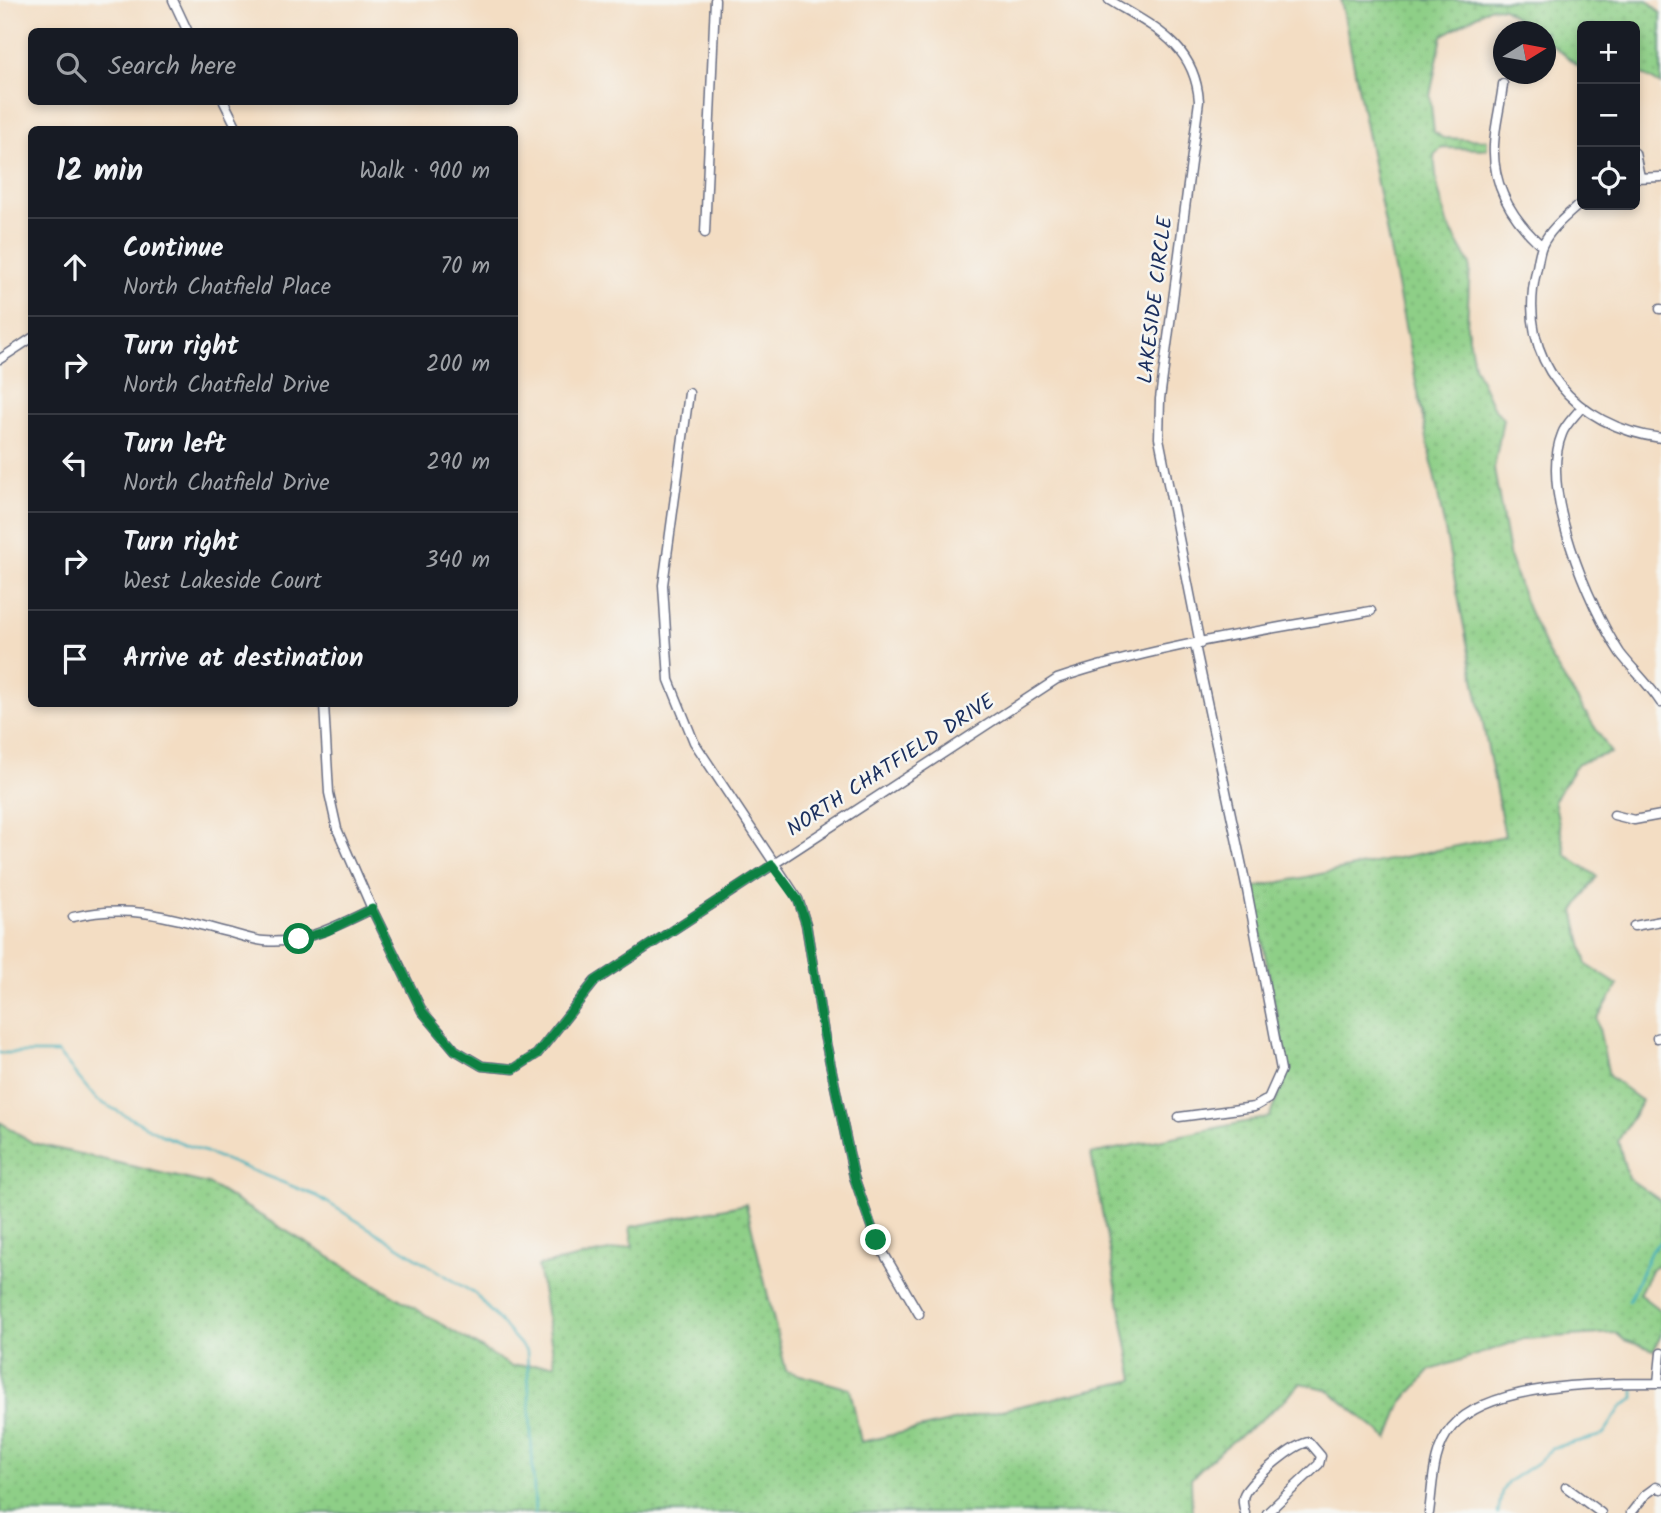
<!DOCTYPE html>
<html lang="en">
<head>
<meta charset="utf-8">
<style>
	body { margin:0; font-family:Kalam,sans-serif; background:#242831; color:#f1f3f6 }
	.controls { position:absolute; right:21px; top:21px; display:grid; overflow:hidden; border-radius:10px; box-shadow:0 4px 10px #0003 }
	.controls button { width:63px; height:63px; display:grid; place-items:center; padding:0; border:0; border-bottom:2px solid #363941; background:#171b24; color:#f1f3f6; font:35px sans-serif }
	.compass { position:absolute; left:1493px; top:21px; width:63px; height:63px; border-radius:50%; background:#171b24; box-shadow:0 4px 10px #0003; rotate:79deg }
	.stop { position:absolute; width:21px; height:21px; margin:-16px; border:5px solid #0b8043; border-radius:50%; background:#fff }
	.stop.end { background:#0b8043; border-color:#fff; box-shadow:0 2px 7px #0008 }
	.list { margin:0; padding:0; list-style:none }
	h2 { display:flex; justify-content:space-between; align-items:center; height:91px; margin:0; padding:0 28px; font-size:30px }
	h2 small { font-size:23px; font-weight:400; color:#9ea1a6 }
	.list li { display:grid; grid-template-columns:46px 1fr auto; gap:21px; align-items:center; box-sizing:border-box; height:98px; padding:0 28px; border-top:2px solid #363941 }
	.list b { display:block; font-size:26px; white-space:nowrap }
	.list p { margin:0; font-size:23px; white-space:nowrap; color:#9ea1a6 }
	.list em { font-size:23px; font-style:normal; color:#9ea1a6 }
	.icon { flex:none; width:38px; height:38px; fill:none; stroke:currentColor; stroke-width:2; stroke-linecap:round; stroke-linejoin:round }
	.map { position:relative; flex:none; width:1661px; height:1513px; overflow:hidden }
	.search { position:absolute; background:#171b24; box-shadow:0 4px 10px #0003; left:28px; top:28px; width:490px; height:77px; display:flex; align-items:center; gap:18px; box-sizing:border-box; padding:0 24px; border-radius:10px; color:#9ea1a6; font-size:26px }
	.panel { position:absolute; background:#171b24; box-shadow:0 4px 10px #0003; left:28px; top:126px; width:490px; height:581px; border-radius:10px }
	.map>svg:first-child { display:block }
</style>
</head>
<body>
<div class="map">
<svg width="1661" height="1513" viewBox="0 0 1661 1513">
	<defs>
		<pattern id="grass-dots" width="8" height="8" patternUnits="userSpaceOnUse" patternTransform="scale(1.75)"><rect width="8" height="8" fill="#8ecf87"/><path d="M2 2h.1M6 6h.1" fill="none" stroke="#7ab277" stroke-width="1.8" stroke-linecap="round"/></pattern>
	</defs>
	<rect width="100%" height="100%" fill="#f6f6f2"/>
	<filter id="ink" filterUnits="userSpaceOnUse"><feTurbulence type="fractalNoise" baseFrequency=".0143" numOctaves="2"/><feDisplacementMap in="SourceGraphic" scale="14" xChannelSelector="R" yChannelSelector="G"/><feConvolveMatrix kernelMatrix="1 2 1 2 8 2 1 2 1" color-interpolation-filters="sRGB"/></filter>
	<filter id="wash" filterUnits="userSpaceOnUse"><feTurbulence type="fractalNoise" baseFrequency=".00686" numOctaves="4" result="noise"/><feDisplacementMap in="SourceGraphic" scale="28" xChannelSelector="R" yChannelSelector="G"/><feGaussianBlur stdDeviation="1.57" result="paint"/><feColorMatrix in="noise" values="0 0 0 0 0 0 0 0 0 0 0 0 0 0 0 0 0 1.4 0 .05"/><feComposite in="paint" operator="in"/></filter>
	<g filter="url(#wash)">
		<rect width="100%" height="100%" fill="#f3ddc3"/>
		<path fill="url(#grass-dots)" stroke="#547f72" stroke-width="2" d="M1341 0H1648L1661 14V85L1635 70V26H1582V69L1546 40V32L1531 31 1504 8 1491 7 1442 36 1430 96 1434 132 1443 138 1487 140V149L1442 148 1434 155 1437 185 1447 223 1470 264 1467 327 1474 365 1492 405 1503 419 1494 469 1510 559 1528 609 1549 655 1611 753 1578 763 1554 800 1566 855 1597 876 1574 911 1587 965 1618 985 1597 1019 1609 1076 1642 1101 1618 1141 1628 1178 1661 1201V1264L1652 1269 1639 1294 1661 1311V1335L1654 1350 1624 1340 1616 1333 1524 1339 1431 1370 1402 1402 1388 1439 1328 1390 1301 1383C1268 1420 1224 1442 1191 1479L1192 1513H0V1122L33 1143 208 1184 511 1366 555 1364 538 1266 633 1246 630 1227 746 1204 786 1371 850 1389 861 1442 1134 1380 1091 1154 1269 1117 1288 1073 1252 888 1505 836Z"/>
		<g fill="none" stroke-linecap="round" stroke-linejoin="round">
			<path stroke="#3fafb9" stroke-width="2.5" d="M0 1053H58L97 1100 162 1135 317 1196 475 1294 527 1352 535 1513
				M1629 1301 1651 1251 1661 1241
				M1498 1513 1502 1491 1508 1482 1538 1462 1552 1448 1603 1435 1622 1406 1634 1399V1390"/>
		</g>
	</g>
	<g filter="url(#ink)">
		<g fill="none" stroke-linecap="round" stroke-linejoin="round">
			<g stroke="#676c81" stroke-width="11">
				<path id="street" d="M173 0 188 32
					M1109 0C1153 27 1195 44 1199 101L1160 399 1159 438 1200 644
					M1503 84C1501 104 1495 124 1494 145 1492 186 1513 220 1542 246
					M224 102 238 130
					M1635 153 1640 177
					M1635 178 1661 177
					M1582 202C1569 214 1550 228 1542 246 1539 253 1538 264 1536 272 1516 360 1575 427 1661 438
					M705 233 715 0
					M1660 309H1661
					M0 359 32 338
					M689 393 663 585 669 680 694 742 798 899 806 924 824 1034 854 1177 876 1240 919 1314
					M1581 408C1575 416 1565 425 1562 434 1539 490 1589 606 1620 653 1633 670 1650 685 1661 703
					M324 704 329 793 337 829 372 909 422 1011 455 1050 482 1066 514 1069 537 1054 595 981 1057 679C1156 645 1268 630 1371 611
					M1614 815 1634 820 1661 815
					M73 917C130 903 173 918 227 932 239 935 252 940 264 941 302 945 339 925 372 909
					M1634 926 1661 921
					M1657 1038 1661 1037
					M1179 1117 1254 1107 1268 1099 1281 1070 1247 890 1195 645
					M1658 1383 1661 1353
					M1566 1487 1601 1513
					M1245 1513C1243 1505 1241 1498 1246 1491 1256 1477 1293 1444 1309 1442L1321 1456 1319 1464 1267 1513
					M1429 1513C1433 1485 1432 1449 1452 1427 1491 1382 1605 1383 1661 1383
					M1631 1513 1645 1495 1656 1487 1661 1489"/>
			</g>
			<use href="#street" stroke="#fff" stroke-width="8"/>
		</g>
	</g>
	<g fill="none" stroke-linecap="round" stroke-linejoin="round" filter="url(#ink)">
		<path stroke="#0b8043" stroke-width="9" d="M299 939 327 931 372 909 422 1011 455 1050 482 1066 514 1069 537 1054 595 981 772 865 798 900 806 924 824 1034 854 1177 876 1240"/>
	</g>
	<g text-anchor="middle" dominant-baseline="central" stroke-width="5" stroke-linejoin="round" paint-order="stroke">
		<g font-size="21" fill="#1b2f5e" stroke="#f6f6f2">
			<text transform="translate(1156 300) rotate(-83)">LAKESIDE CIRCLE</text>
			<text transform="translate(891 766) rotate(-33)">NORTH CHATFIELD DRIVE</text>
		</g>
	</g>
</svg>
<div class="controls">
<button>+</button>
<button>−</button>
<button><svg class="icon" aria-label="locate" viewBox="0 0 24 24"><circle cx="12" cy="12" r="6"/><path d="M12 2v4M12 18v4M2 12h4M18 12h4"/></svg></button>
</div>
<svg class="compass" viewBox="-18 -18 36 36"><path d="M0-13l5 13h-10z" fill="#e53935"/><path d="M0 13l5-13h-10z" fill="#9ea1a6"/></svg>
<div class="stop" style="left:299px;top:939px"></div>
<div class="stop end" style="left:876px;top:1240px"></div>
<div class="search"><svg class="icon" aria-label="search" viewBox="0 0 24 24"><circle cx="10" cy="10" r="6"/><path d="M15 15l6 6"/></svg>Search here</div>
<section class="panel">
<h2>12 min<small>Walk · 900 m</small></h2>
<ul class="list">
<li><svg class="icon" aria-label="ahead" viewBox="0 0 24 24"><path d="M12 20V5M6 11l6-6 6 6"/></svg><div><b>Continue</b><p>North Chatfield Place</p></div><em>70 m</em></li>
<li><svg class="icon" aria-label="right" viewBox="0 0 24 24"><path d="M7 20v-9h11M14 6l5 5-5 5"/></svg><div><b>Turn right</b><p>North Chatfield Drive</p></div><em>200 m</em></li>
<li><svg class="icon" aria-label="left" viewBox="0 0 24 24"><path d="M17 20v-9H6M10 6l-5 5 5 5"/></svg><div><b>Turn left</b><p>North Chatfield Drive</p></div><em>290 m</em></li>
<li><svg class="icon" aria-label="right" viewBox="0 0 24 24"><path d="M7 20v-9h11M14 6l5 5-5 5"/></svg><div><b>Turn right</b><p>West Lakeside Court</p></div><em>340 m</em></li>
<li><svg class="icon" aria-label="arrive" viewBox="0 0 24 24"><path d="M6 21V4h12l-3 4 3 4H6"/></svg><div><b>Arrive at destination</b></div></li>
</ul>
</section>
</div>
</body>
</html>
